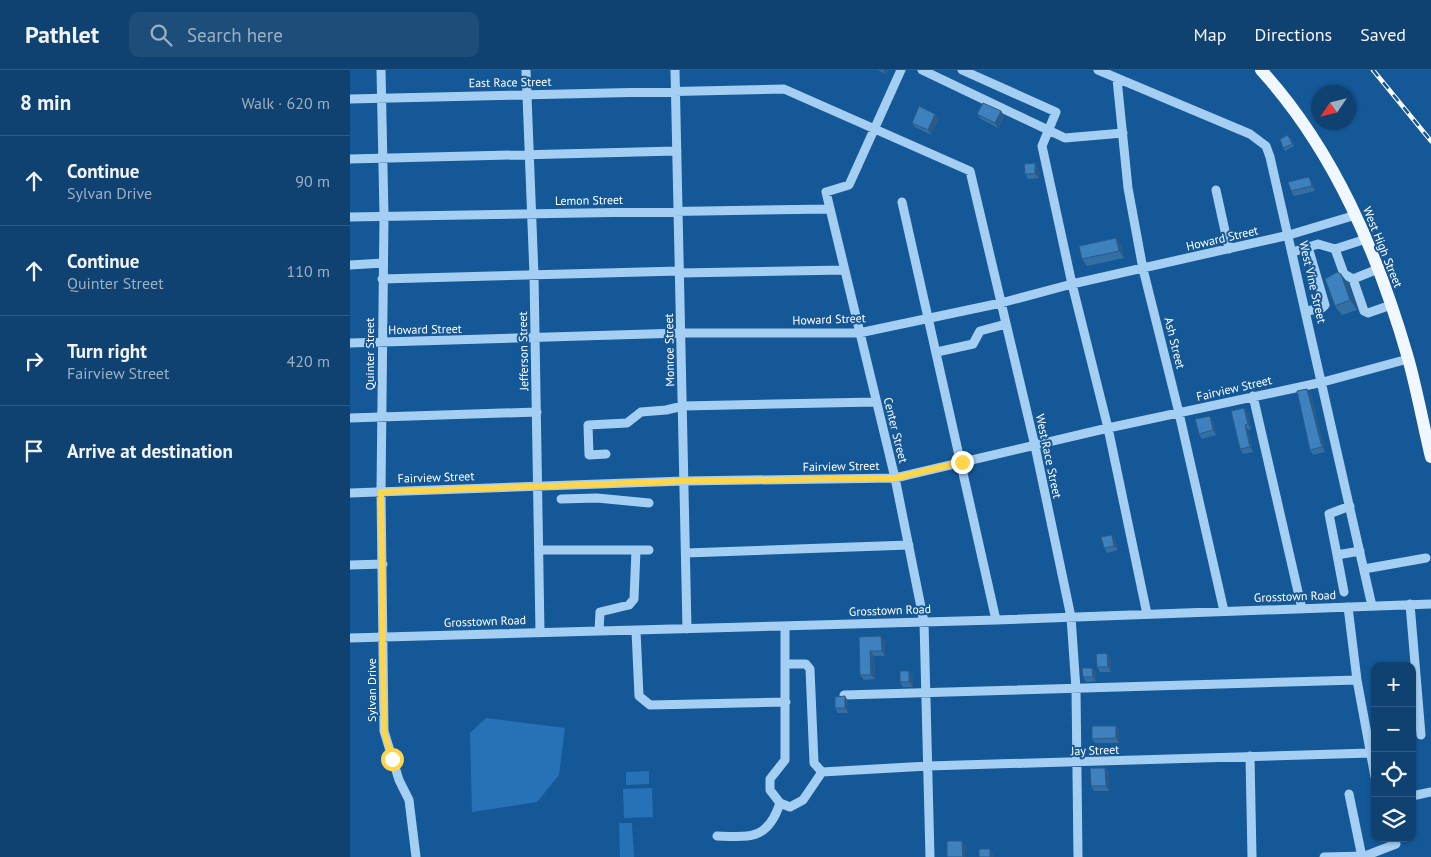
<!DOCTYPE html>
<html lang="en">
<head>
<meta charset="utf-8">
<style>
	body { margin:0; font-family:"PT Sans",sans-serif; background:#1d4d79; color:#f1f3f6 }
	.controls { position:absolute; right:15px; bottom:15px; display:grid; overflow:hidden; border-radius:10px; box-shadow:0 1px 4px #0004 }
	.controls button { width:45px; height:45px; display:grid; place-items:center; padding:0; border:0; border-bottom:1px solid #2f5b84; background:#0f4271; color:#f1f3f6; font:25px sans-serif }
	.compass { position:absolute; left:961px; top:15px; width:45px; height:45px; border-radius:50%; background:#0f4271; box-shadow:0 1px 4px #0004; rotate:235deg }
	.stop { position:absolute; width:15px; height:15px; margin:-11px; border:4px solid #ffd54a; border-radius:50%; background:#fff }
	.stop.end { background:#ffd54a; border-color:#fff; box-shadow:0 1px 5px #0008 }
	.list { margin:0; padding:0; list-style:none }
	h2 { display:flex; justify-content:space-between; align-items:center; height:65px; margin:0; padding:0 20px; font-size:21px }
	h2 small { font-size:16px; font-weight:400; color:#9bb0c3 }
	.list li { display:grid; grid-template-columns:32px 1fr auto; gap:15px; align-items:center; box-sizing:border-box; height:90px; padding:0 20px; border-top:1px solid #2f5b84 }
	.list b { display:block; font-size:19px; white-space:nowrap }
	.list p { margin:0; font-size:16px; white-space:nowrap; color:#9bb0c3 }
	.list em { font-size:16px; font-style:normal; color:#9bb0c3 }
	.icon { flex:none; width:28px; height:28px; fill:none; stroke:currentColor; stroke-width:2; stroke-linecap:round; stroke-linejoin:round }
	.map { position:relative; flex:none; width:1081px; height:787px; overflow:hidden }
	header { display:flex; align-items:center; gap:30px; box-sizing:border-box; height:70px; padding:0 25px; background:#0f4271; border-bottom:1px solid #2f5b84 }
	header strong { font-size:24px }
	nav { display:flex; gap:28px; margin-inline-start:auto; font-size:18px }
	.search { width:350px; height:45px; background:#1d4d79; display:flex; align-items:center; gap:12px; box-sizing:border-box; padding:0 18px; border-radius:10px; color:#9bb0c3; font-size:19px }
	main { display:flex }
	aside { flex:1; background:#0f4271 }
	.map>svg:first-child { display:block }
</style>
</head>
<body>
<header>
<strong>Pathlet</strong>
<div class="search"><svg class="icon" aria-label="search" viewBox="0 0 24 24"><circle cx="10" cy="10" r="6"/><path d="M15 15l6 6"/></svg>Search here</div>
<nav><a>Map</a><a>Directions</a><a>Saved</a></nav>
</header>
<main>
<aside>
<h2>8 min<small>Walk · 620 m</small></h2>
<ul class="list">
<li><svg class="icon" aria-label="ahead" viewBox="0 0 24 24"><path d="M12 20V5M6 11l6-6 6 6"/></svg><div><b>Continue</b><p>Sylvan Drive</p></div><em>90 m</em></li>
<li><svg class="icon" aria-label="ahead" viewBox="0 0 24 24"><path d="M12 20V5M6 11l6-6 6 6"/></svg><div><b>Continue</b><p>Quinter Street</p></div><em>110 m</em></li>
<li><svg class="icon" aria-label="right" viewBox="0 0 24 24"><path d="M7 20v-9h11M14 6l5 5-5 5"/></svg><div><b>Turn right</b><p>Fairview Street</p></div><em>420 m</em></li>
<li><svg class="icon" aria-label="arrive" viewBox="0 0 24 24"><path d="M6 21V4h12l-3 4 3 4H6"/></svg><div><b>Arrive at destination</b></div></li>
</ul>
</aside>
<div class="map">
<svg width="1081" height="787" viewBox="0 0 1081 787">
	<rect width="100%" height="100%" fill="#145897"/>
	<path fill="#2772b6" d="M136 648 215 658 209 705 187 732 122 742 120 663Z
		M299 701V714L276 715V702Z
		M302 718 303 747 274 748 273 719Z
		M269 753H282L284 787H270Z"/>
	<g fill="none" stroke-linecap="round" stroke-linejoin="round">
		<path stroke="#a5cff2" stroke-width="9" d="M31 0 34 146 31 422 34 661 49 710 59 730 66 787
			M176 0 184 205 190 562
			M325 0 337 559
			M551 0 499 115 476 122 545 408 574 552 580 787
			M572 0 715 68 773 63
			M612 0 706 42 692 76 722 214 758 358 797 544
			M748 0 900 64 916 76 920 87 1022 536
			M767 9 778 118 793 199 829 343 874 541
			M0 29 434 19 620 101 685 376 721 547 726 619 728 787
			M0 89 327 81
			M866 120 879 179
			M552 132 646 550
			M0 147 479 139
			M1016 169 985 179 994 204 1003 209 1028 199
			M943 182 968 174 985 179
			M0 195 33 193
			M330 203 494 200
			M32 209 330 201
			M1003 209 1014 241 1018 243 1041 235
			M957 241 972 238 975 235 958 177
			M0 273 331 263H509L651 233 722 214 939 165 1006 145
			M587 282 623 274 630 261 656 254
			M903 326 952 539
			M0 348 187 342
			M256 384 239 385 238 355 277 353 291 342 316 340 333 336 526 332
			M0 423 334 411 545 408 758 358 973 312 1058 289
			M211 429 247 428 299 433
			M189 480H299
			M336 483 559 475
			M987 485 979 444 1000 436
			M0 495 33 494
			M1014 499 1076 488
			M994 522 987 485 1010 481
			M1060 534 1071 665
			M998 537 1007 610 1025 707
			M435 556V690L420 709V720L430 733 440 737 453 730 472 702
			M249 561 250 542 279 535 284 529 286 480
			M286 561 289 626 300 635 436 632
			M0 568 646 550 1081 534
			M436 594H456L460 599 464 693 472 702
			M494 625 1007 610
			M900 686 902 787
			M472 702 578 696 1020 683
			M999 724 1012 787
			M1062 726 1081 722
			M367 766C400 767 418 770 430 733
			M974 787 1015 786 1046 774 1042 768"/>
		<path stroke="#f1f7ff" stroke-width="12" d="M911 0C984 80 1028 184 1058 288 1067 320 1073 354 1081 387"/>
		<g stroke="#fff" stroke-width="4.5">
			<path id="rail" d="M1023 0 1081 71"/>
		</g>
		<use href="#rail" stroke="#145897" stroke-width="2.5" stroke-dasharray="8" stroke-linecap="butt"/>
	</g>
	<path fill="#346fa4" d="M528 0H538L536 4Z
		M651 41 654 46 648 58 631 49 627 44Z
		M589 48 581 65 565 57 562 53Z
		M940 67 944 76 935 81 933 78Z
		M685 93 688 98 689 108 678 109 675 104Z
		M959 107 962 112 965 121 944 126 941 121Z
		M766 168 771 175 774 188 737 196 732 189Z
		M998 213 1007 240 992 245 985 236Z
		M957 319 961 323 975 382 963 385 960 380Z
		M898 343 901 359 898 360 903 382 893 384 890 379Z
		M863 351 866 365 852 369 849 364Z
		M765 469 768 480 757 483 754 478Z
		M509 567 535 571V586H524L525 609 514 610 510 605Z
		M761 588V602H750L747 597Z
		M746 602V611L736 612 733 607Z
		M562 605 563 617H553L550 612Z
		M498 631V643H488L485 638Z
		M766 656 769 661V673H745L742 669Z
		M755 698 759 702V721H744L741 716Z"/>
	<path fill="#2b5a86" d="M533 0H538L536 4Z
		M651 41 654 46 648 58 645 53Z
		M585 44 589 48 581 65 578 60Z
		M685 93 688 98 689 108 685 104Z
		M959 107 962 112 965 121 962 116Z
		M766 168 771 175 774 188 769 181Z
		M991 204 998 213 1007 240 1000 230Z
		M957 319 961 323 975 382 972 377Z
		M894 338 898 343 901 359 898 354Z
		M860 346 863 351 866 365 863 360Z
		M895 355 898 360 903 382 900 377Z
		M762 465 765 469 768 480 764 476Z
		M531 566 535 571V586L532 581Z
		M520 581 524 586 525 609 521 605Z
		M757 583 761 588V602L758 597Z
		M742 598 746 602V611L743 607Z
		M559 601 562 605 563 617 559 612Z
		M495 626 498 631V643L495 638Z
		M766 656 769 661V673L766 668Z
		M755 698 759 702V721L756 716Z
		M612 771 616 776V787H613Z
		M640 779 644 784V787H640Z"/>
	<path fill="#3d81bf" stroke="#2b5a86" d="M633 33 651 41 645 53 627 44Z
		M569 36 585 44 578 60 562 53Z
		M938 65 942 74 933 78 930 69Z
		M685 93V104H675L674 94Z
		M959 107 962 116 941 121 938 112Z
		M766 168 769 181 732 189 729 176Z
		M987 202 991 204 1000 230 985 236 975 209Z
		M957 319 972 377 960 380 947 321Z
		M894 338 898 354 895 355 900 377 890 379 881 341Z
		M860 346 863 360 849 364 845 349Z
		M762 465 764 476 754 478 751 467Z
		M531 566 532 581H520L521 605H510L509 567Z
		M757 583 758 597H747L746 584Z
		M732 598H742L743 607H733Z
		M550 601H559V612H550Z
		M495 626V638H485V627Z
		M742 656H766V668L742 669Z
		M740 698H755L756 716H741Z
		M597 771H612L613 787H597Z
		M629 779H640V787H629Z"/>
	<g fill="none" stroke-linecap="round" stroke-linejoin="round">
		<path stroke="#ffd54a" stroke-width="6" d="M42 689 34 661 31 422 334 411 545 408 612 392"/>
	</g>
	<g text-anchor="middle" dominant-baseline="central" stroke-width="4" stroke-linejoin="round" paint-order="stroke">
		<g font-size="12" fill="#fff" stroke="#145897">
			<text transform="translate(160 12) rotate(-1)">East Race Street</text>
			<text transform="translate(239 130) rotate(-1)">Lemon Street</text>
			<text transform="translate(872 168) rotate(-13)">Howard Street</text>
			<text transform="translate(1033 177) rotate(68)">West High Street</text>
			<text transform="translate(963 212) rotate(77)">West Vine Street</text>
			<text transform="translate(479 249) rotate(-2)">Howard Street</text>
			<text transform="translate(75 259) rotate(-1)">Howard Street</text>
			<text transform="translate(825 273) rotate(76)">Ash Street</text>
			<text transform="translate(319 280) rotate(-91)">Monroe Street</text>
			<text transform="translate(173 281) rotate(-91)">Jefferson Street</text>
			<text transform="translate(19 284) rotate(-90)">Quinter Street</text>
			<text transform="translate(884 318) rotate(-13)">Fairview Street</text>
			<text transform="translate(546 360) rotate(76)">Center Street</text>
			<text transform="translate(699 386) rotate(78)">West Race Street</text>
			<text transform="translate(491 396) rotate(-1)">Fairview Street</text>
			<text transform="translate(86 407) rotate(-2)">Fairview Street</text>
			<text transform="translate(945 526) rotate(-2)">Grosstown Road</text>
			<text transform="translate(540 540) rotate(-2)">Grosstown Road</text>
			<text transform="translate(135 551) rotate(-2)">Grosstown Road</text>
			<text transform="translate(21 620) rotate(-90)">Sylvan Drive</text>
			<text transform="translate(745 680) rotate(-2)">Jay Street</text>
		</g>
	</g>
</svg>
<div class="controls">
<button>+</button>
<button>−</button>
<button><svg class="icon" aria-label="locate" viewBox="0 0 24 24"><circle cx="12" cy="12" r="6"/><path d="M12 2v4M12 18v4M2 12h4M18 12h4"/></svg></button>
<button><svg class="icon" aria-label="layers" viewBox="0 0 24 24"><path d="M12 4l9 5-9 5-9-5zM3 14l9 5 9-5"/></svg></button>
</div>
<svg class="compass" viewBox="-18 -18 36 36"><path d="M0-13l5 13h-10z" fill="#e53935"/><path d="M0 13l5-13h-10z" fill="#9bb0c3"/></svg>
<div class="stop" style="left:42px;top:689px"></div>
<div class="stop end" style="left:612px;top:392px"></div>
</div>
</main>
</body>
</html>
